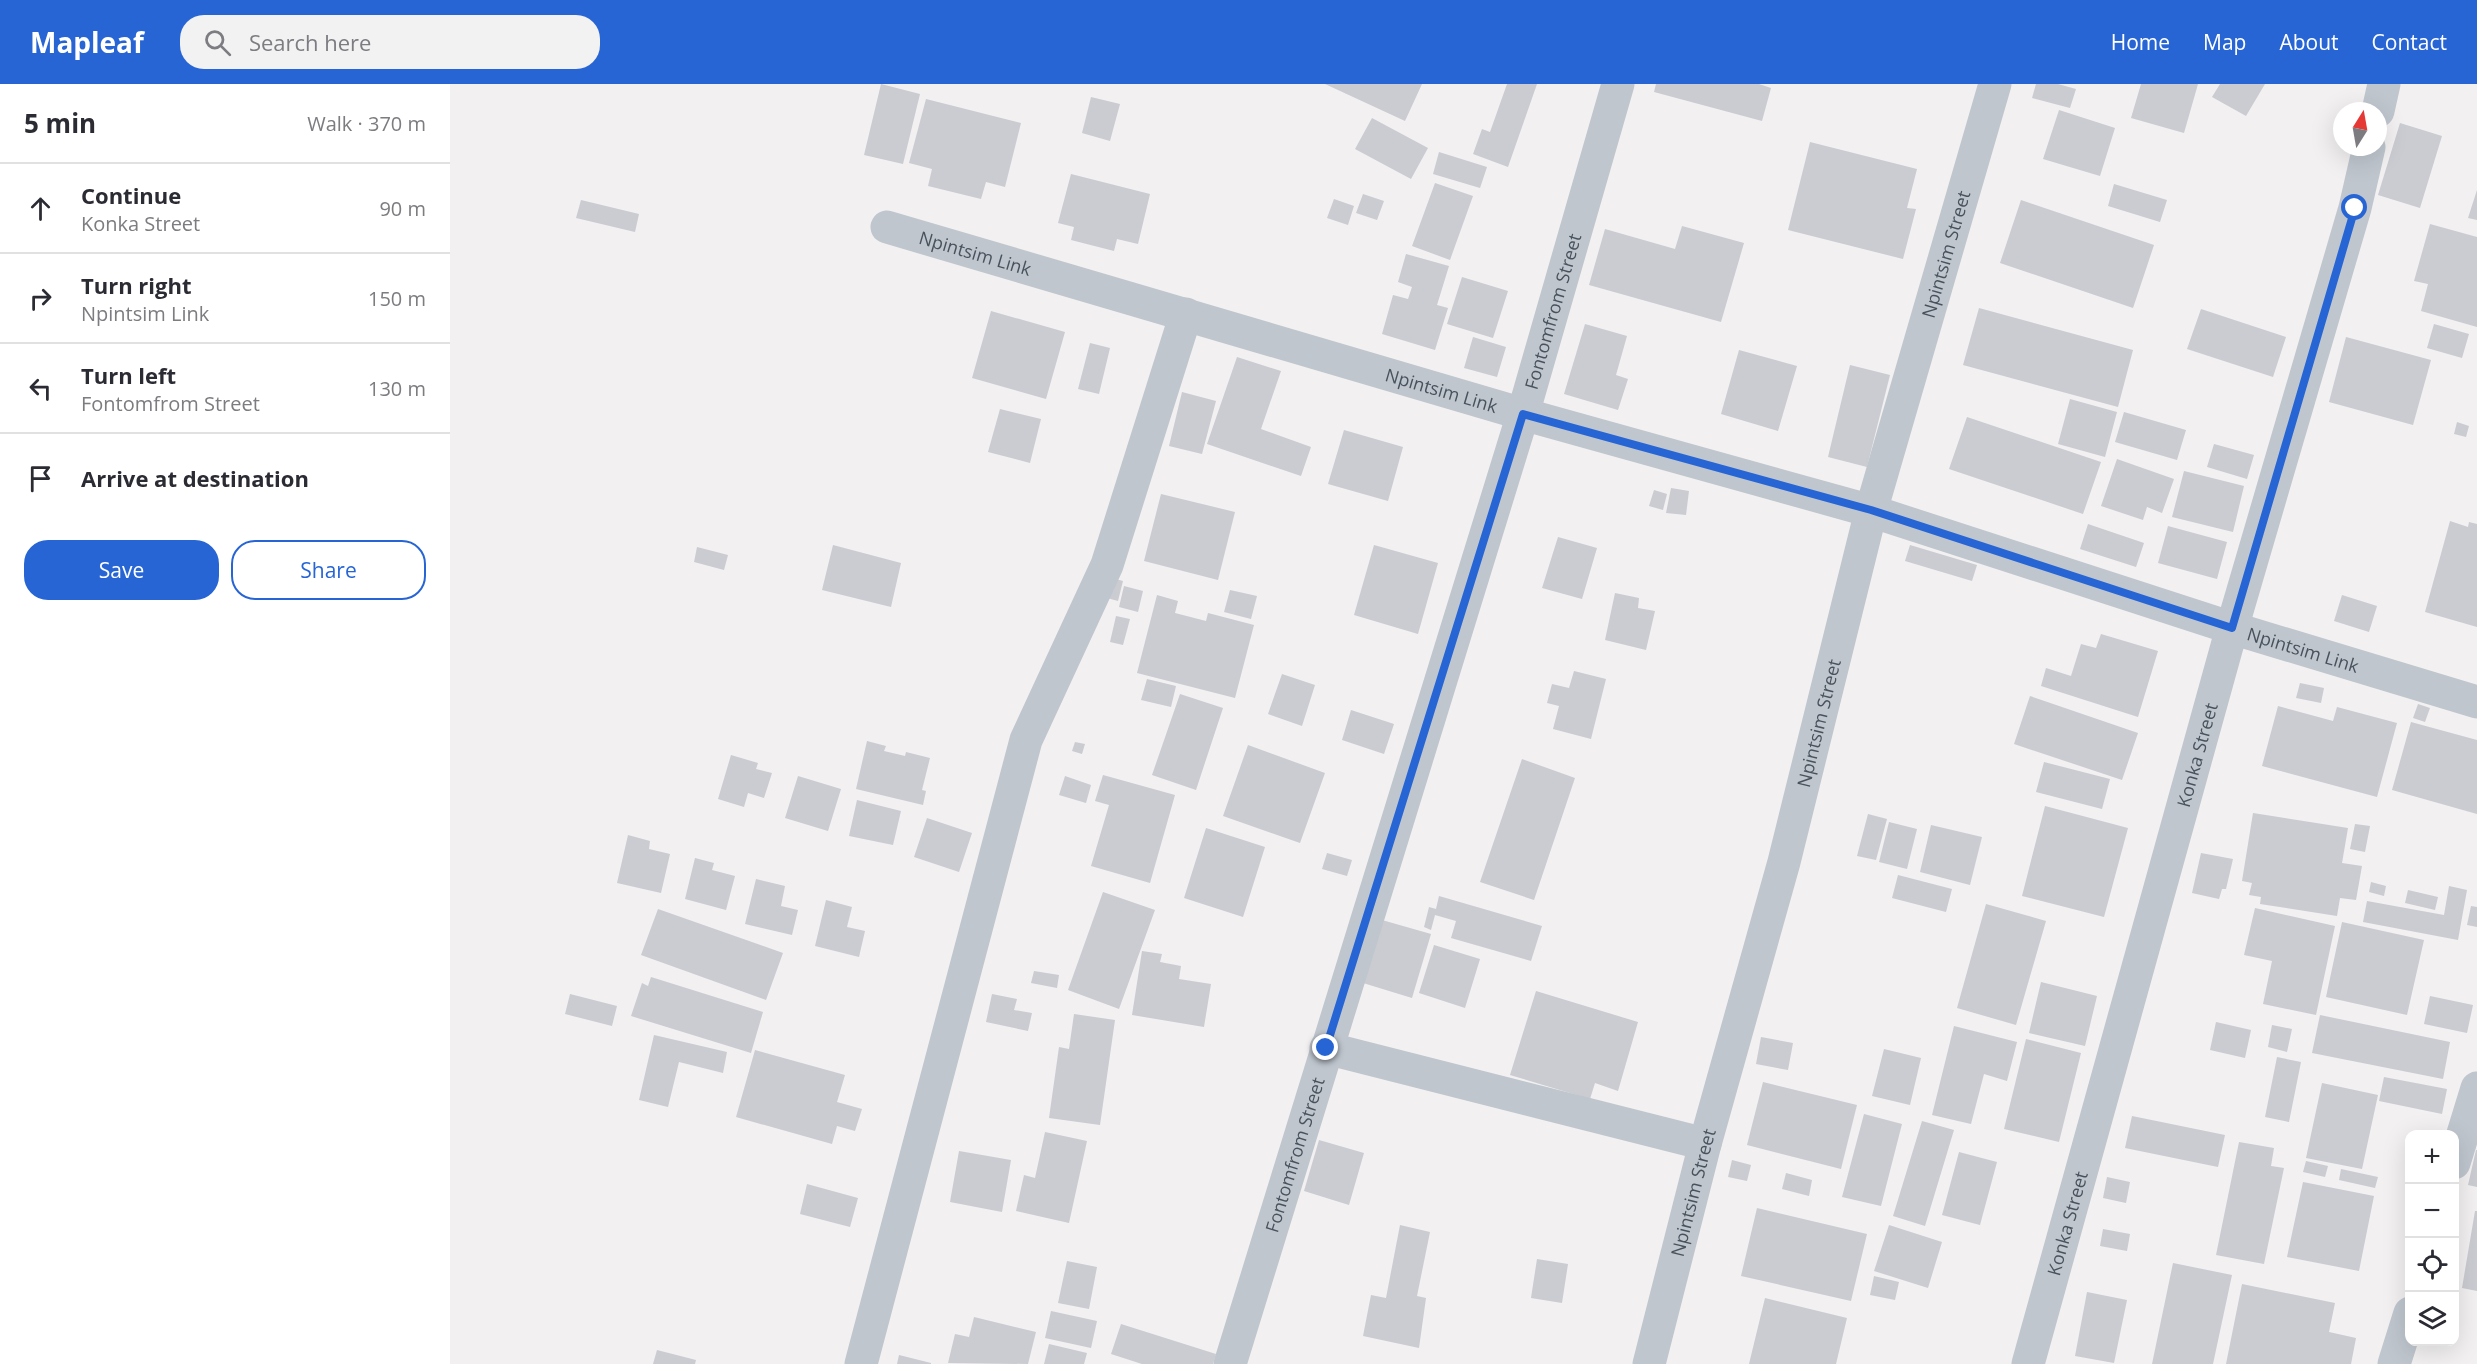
<!DOCTYPE html>
<html lang="en">
<head>
<meta charset="utf-8">
<style>
	body { margin:0; font-family:"Open Sans",sans-serif; background:#f2f2f3; color:#2b2b33 }
	.controls { position:absolute; right:18px; bottom:18px; display:grid; overflow:hidden; border-radius:12px; box-shadow:0 6px 24px #0002 }
	.controls button { width:54px; height:54px; display:grid; place-items:center; padding:0; border:0; border-bottom:2px solid #e1e1e2; background:#fff; color:#2b2b33; font:30px sans-serif }
	.compass { position:absolute; left:1883px; top:18px; width:54px; height:54px; border-radius:50%; background:#fff; box-shadow:0 6px 24px #0002; rotate:11deg }
	.stop { position:absolute; width:18px; height:18px; margin:-14px; border:4px solid #2765d5; border-radius:50%; background:#fff }
	.stop.end { background:#2765d5; border-color:#fff; box-shadow:0 2px 6px #0008 }
	.list { margin:0; padding:0; list-style:none }
	h2 { display:flex; justify-content:space-between; align-items:center; height:78px; margin:0; padding:0 24px; font-size:26px }
	h2 small { font-size:20px; font-weight:400; color:#7c7c81 }
	.list li { display:grid; grid-template-columns:39px 1fr auto; gap:18px; align-items:center; box-sizing:border-box; height:90px; padding:0 24px; border-top:2px solid #e1e1e2 }
	.list b { display:block; font-size:22px; white-space:nowrap }
	.list p { margin:0; font-size:20px; white-space:nowrap; color:#7c7c81 }
	.list em { font-size:20px; font-style:normal; color:#7c7c81 }
	.actions { display:flex; gap:12px; padding:18px 24px }
	.actions a { flex:1; padding:14px 0; border:2px solid #2765d5; border-radius:24px; text-align:center; font-size:21px; color:#2765d5 }
	.actions .main { background:#2765d5; color:#fff }
	.icon { flex:none; width:33px; height:33px; fill:none; stroke:currentColor; stroke-width:2; stroke-linecap:round; stroke-linejoin:round }
	.map { position:relative; flex:none; width:2027px; height:1280px; overflow:hidden }
	header { display:flex; align-items:center; gap:36px; box-sizing:border-box; height:84px; padding:0 30px; background:#2765d5; color:#fff }
	header strong { font-size:28px }
	nav { display:flex; gap:33px; margin-inline-start:auto; font-size:21px }
	.search { width:420px; height:54px; background:#f2f2f3; display:flex; align-items:center; gap:15px; box-sizing:border-box; padding:0 21px; border-radius:24px; color:#7c7c81; font-size:22px }
	main { display:flex }
	aside { flex:1; background:#fff }
	.map>svg:first-child { display:block }
</style>
</head>
<body>
<header>
<strong>Mapleaf</strong>
<div class="search"><svg class="icon" aria-label="search" viewBox="0 0 24 24"><circle cx="10" cy="10" r="6"/><path d="M15 15l6 6"/></svg>Search here</div>
<nav><a>Home</a><a>Map</a><a>About</a><a>Contact</a></nav>
</header>
<main>
<aside>
<h2>5 min<small>Walk · 370 m</small></h2>
<ul class="list">
<li><svg class="icon" aria-label="ahead" viewBox="0 0 24 24"><path d="M12 20V5M6 11l6-6 6 6"/></svg><div><b>Continue</b><p>Konka Street</p></div><em>90 m</em></li>
<li><svg class="icon" aria-label="right" viewBox="0 0 24 24"><path d="M7 20v-9h11M14 6l5 5-5 5"/></svg><div><b>Turn right</b><p>Npintsim Link</p></div><em>150 m</em></li>
<li><svg class="icon" aria-label="left" viewBox="0 0 24 24"><path d="M17 20v-9H6M10 6l-5 5 5 5"/></svg><div><b>Turn left</b><p>Fontomfrom Street</p></div><em>130 m</em></li>
<li><svg class="icon" aria-label="arrive" viewBox="0 0 24 24"><path d="M6 21V4h12l-3 4 3 4H6"/></svg><div><b>Arrive at destination</b></div></li>
</ul>
<div class="actions"><a class="main">Save</a><a>Share</a></div>
</aside>
<div class="map">
<svg width="2027" height="1280" viewBox="0 0 2027 1280">
	<rect width="100%" height="100%" fill="#f2f0f0"/>
	<path fill="#caccd2" d="M431 0 470 10 453 80 414 71Z
		M875 0H972L955 37Z
		M1057 0H1087L1058 83 1023 70 1032 45 1040 48Z
		M1206 0H1309L1321 4 1312 37 1204 8Z
		M1586 0H1608L1626 5 1620 24 1582 14Z
		M1691 0H1748L1734 49 1681 34Z
		M1770 0H1815L1796 32 1762 13Z
		M641 13 670 20 660 57 632 49Z
		M476 15 571 39 555 103 536 98 531 115 478 102 482 85 459 79Z
		M1609 26 1665 44 1650 92 1593 75Z
		M922 34 978 64 961 95 905 65Z
		M1950 39 1992 52 1970 124 1928 111Z
		M1360 58 1467 85 1457 124 1466 125 1453 175 1338 146Z
		M989 68 1037 83 1030 104 983 90Z
		M621 90 700 110 688 160 667 155 664 167 621 156 624 143 608 139Z
		M985 99 1023 112 1000 176 962 162Z
		M1664 100 1717 116 1710 138 1658 122Z
		M2027 106V136L2018 134Z
		M913 110 934 117 927 136 906 129Z
		M884 115 904 122 898 141 877 134Z
		M131 116 189 130 185 148 126 134Z
		M1571 116 1704 161 1683 224 1550 179Z
		M1980 140 2027 153V243L1971 227 1978 200 1964 197Z
		M1232 142 1294 159 1271 238 1139 201 1155 145 1225 165Z
		M956 170 999 182 987 221 998 224 985 266 932 250 943 211 958 215 962 203 948 198Z
		M1012 193 1058 207 1043 254 997 240Z
		M1529 224 1683 266 1668 323 1513 281Z
		M1751 225 1836 253 1823 293 1737 265Z
		M541 227 615 248 596 315 522 294Z
		M1135 240 1177 252 1166 291 1178 295 1168 326 1114 310Z
		M1984 240 2019 250 2012 274 1977 264Z
		M1023 253 1056 263 1047 293 1014 284Z
		M1896 253 1981 276 1963 341 1879 318Z
		M640 259 660 264 649 310 628 305Z
		M1289 266 1347 282 1328 347 1271 330Z
		M787 273 831 287 811 345 861 363 851 392 757 360Z
		M1400 281 1440 291 1417 383 1378 373Z
		M732 308 766 317 752 370 719 362Z
		M1620 315 1667 328 1655 373 1608 360Z
		M550 325 591 335 580 379 538 368Z
		M1674 328 1736 346 1727 376 1665 358Z
		M1517 333 1651 378 1633 430 1499 385Z
		M2007 338 2019 342 2016 353 2004 350Z
		M894 346 953 363 938 417 878 400Z
		M1764 360 1804 371 1797 395 1757 383Z
		M1667 375 1724 395 1712 429 1697 423 1693 436 1651 422Z
		M1734 387 1794 402 1783 448 1722 433Z
		M1221 404 1239 407 1236 431 1216 429Z
		M1204 406 1217 410 1213 426 1199 422Z
		M711 410 785 428 768 496 694 477Z
		M2000 437 2018 443 2019 438 2027 440V543L1975 528Z
		M1638 440 1694 459 1686 483 1630 465Z
		M1718 442 1777 458 1767 495 1708 479Z
		M1108 453 1147 464 1132 515 1092 504Z
		M383 461 451 479 441 523 372 506Z
		M924 461 988 479 968 550 904 531Z
		M1460 461 1527 481 1522 497 1455 477Z
		M247 463 278 471 274 486 244 478Z
		M662 494 673 497 668 517 657 514Z
		M674 502 693 507 688 528 669 523Z
		M780 506 807 512 801 535 774 528Z
		M1165 509 1189 514 1188 524 1205 527 1196 566 1155 556Z
		M707 511 728 517 725 529 756 537 758 529 804 541 785 614 687 589Z
		M1892 511 1927 522 1919 548 1884 537Z
		M666 532 680 535 673 561 660 558Z
		M1651 550 1708 567 1688 633 1591 602 1596 584 1621 592 1631 560 1646 564Z
		M1124 587 1156 595 1141 655 1103 645 1109 622 1097 619 1102 600 1119 604Z
		M832 590 865 601 852 642 818 630Z
		M697 595 726 602 721 623 691 616Z
		M1850 599 1874 604 1871 619 1846 614Z
		M730 610 773 624 746 706 702 691Z
		M1580 612 1688 649 1672 696 1564 660Z
		M1968 620 1980 624 1975 638 1963 634Z
		M1828 622 1883 637 1887 623 1947 639 1927 713 1812 682Z
		M901 626 944 640 934 670 892 656Z
		M1961 638 2027 656V730L1942 706Z
		M417 657 436 662 434 667 455 672 456 668 480 674 472 706 476 707 473 721 406 705Z
		M625 658 635 660 632 670 622 667Z
		M798 661 875 689 850 759 773 732Z
		M281 671 308 679 306 685 322 689 314 714 298 709 294 723 268 715Z
		M1072 675 1125 694 1084 816 1030 798Z
		M1594 678 1660 695 1652 725 1586 708Z
		M653 691 725 711 700 799 641 782 659 721 645 717Z
		M348 692 391 705 378 747 335 734Z
		M615 692 641 701 636 719 609 711Z
		M407 716 451 727 443 761 399 752Z
		M1595 722 1678 744 1654 833 1572 812Z
		M1803 729 1898 744 1892 779 1912 782 1906 816 1890 814 1887 832 1810 820 1811 813 1799 811 1802 799 1792 797Z
		M1418 730 1437 735 1426 776 1407 772Z
		M477 734 522 749 509 788 464 773Z
		M1439 738 1467 745 1457 785 1429 778Z
		M1905 740 1920 742 1915 768 1900 765Z
		M1481 741 1532 753 1520 801 1470 788Z
		M756 744 815 763 793 833 734 814Z
		M178 751 200 757 199 765 220 770 211 809 167 799Z
		M877 769 902 776 897 792 872 785Z
		M1751 769 1783 775 1776 805H1772L1769 815 1742 809Z
		M245 774 264 779 262 786 285 792 276 826 235 815Z
		M1448 791 1502 805 1496 828 1442 814Z
		M306 795 335 802 331 822 348 826 342 851 295 840Z
		M1921 798 1936 802 1934 812 1919 808Z
		M1999 802 2017 806 2008 856 1913 838 1917 817 1994 831Z
		M1958 806 1988 813 1985 826 1955 819Z
		M653 808 705 826 669 925 618 906Z
		M989 812 1092 842 1081 877 1001 854 1006 837 985 831 981 846 974 843 979 823 986 825Z
		M376 816 402 823 397 843 415 847 409 873 365 862Z
		M1536 820 1596 837 1566 941 1507 924Z
		M2021 822 2027 823V843L2017 841Z
		M1805 824 1885 842 1866 931 1813 920 1822 877 1794 871Z
		M208 825 333 869 316 916 191 871Z
		M932 836 981 850 962 914 913 899Z
		M1892 838 1974 856 1957 931 1876 913Z
		M984 861 1030 875 1015 924 969 909Z
		M692 867 712 870 710 878 731 882 729 895 761 900 754 943 682 931Z
		M584 887 609 891 607 904 581 899Z
		M201 893 313 928 301 969 181 932 192 899 198 902Z
		M1591 898 1647 912 1635 962 1579 949Z
		M1086 907 1188 938 1168 1007 1145 999 1140 1015 1060 991Z
		M120 910 167 922 162 942 115 930Z
		M542 910 567 915 564 926 582 929 578 947 536 938Z
		M1980 912 2023 921 2017 949 1974 940Z
		M624 930 665 936 650 1041 599 1034 609 963 619 965Z
		M1870 931 2000 958 1993 995 1862 969Z
		M1766 938 1801 946 1795 974 1760 966Z
		M1822 941 1842 945 1837 968 1818 963Z
		M1504 942 1567 958 1557 997 1534 990 1521 1040 1482 1031Z
		M204 951 277 968 273 989 229 978 218 1023 189 1016Z
		M1311 953 1343 959 1338 986 1306 980Z
		M1576 955 1631 969 1609 1058 1554 1045Z
		M1434 965 1471 974 1460 1021 1422 1012Z
		M305 966 395 991 387 1018 412 1025 405 1047 387 1042 382 1060 286 1033Z
		M1827 973 1851 978 1839 1038 1815 1033Z
		M1934 993 1997 1005 1992 1030 1929 1017Z
		M1313 998 1407 1021 1391 1085 1297 1061Z
		M1872 999 1928 1011 1912 1085 1856 1074Z
		M1414 1030 1452 1040 1431 1122 1392 1113Z
		M1682 1032 1775 1051 1768 1083 1675 1064Z
		M1472 1037 1504 1046 1475 1142 1443 1132Z
		M595 1048 637 1057 619 1139 566 1127 574 1091 585 1094Z
		M869 1056 914 1069 899 1121 854 1107Z
		M1789 1058 1824 1064 1821 1082 1834 1084 1814 1180 1766 1171Z
		M2026 1066H2027V1103L2018 1101Z
		M509 1067 561 1076 552 1128 500 1118Z
		M1509 1068 1547 1078 1530 1141 1492 1131Z
		M1282 1076 1301 1081 1297 1097 1278 1093Z
		M1856 1077 1878 1082 1875 1093 1853 1088Z
		M1891 1085 1928 1093 1925 1104 1889 1096Z
		M1336 1089 1362 1096 1359 1112 1332 1105Z
		M1657 1093 1680 1098 1676 1119 1653 1114Z
		M1853 1098 1924 1112 1909 1187 1837 1173Z
		M357 1100 408 1114 400 1143 350 1130Z
		M1307 1124 1417 1150 1401 1217 1291 1192Z
		M2025 1127H2027V1207L2012 1204Z
		M950 1141 980 1148 967 1212 976 1214 969 1264 913 1252 921 1211 936 1214Z
		M1439 1141 1492 1158 1478 1204 1424 1187Z
		M1653 1145 1680 1150 1677 1167 1650 1162Z
		M1087 1175 1118 1180 1112 1219 1081 1214Z
		M617 1177 647 1183 639 1225 608 1219Z
		M1723 1179 1782 1191 1763 1280H1702Z
		M1424 1192 1449 1198 1445 1216 1420 1211Z
		M1792 1200 1885 1219 1879 1248 1906 1254 1901 1280H1776Z
		M1637 1208 1677 1216 1664 1279 1625 1272Z
		M1315 1214 1397 1234 1386 1280H1299Z
		M601 1227 647 1237 641 1264 595 1254Z
		M524 1233 586 1248 578 1280 498 1279 505 1250 519 1253Z
		M671 1240 766 1270 763 1280H692L661 1270Z
		M599 1260 637 1269 634 1280H594Z
		M207 1266 246 1276 245 1280H203Z
		M449 1271 481 1279V1280H447Z"/>
	<g fill="none" stroke-linecap="round" stroke-linejoin="round">
		<g stroke="#bfc6ce" stroke-width="33">
			<path d="M1928 27 1934 0"/>
			<path id="s1" d="M437 143 1073 330 1421 427 1782 544 2027 618"/>
			<path d="M876 964 1255 1060"/>
			<path d="M2004 1079 2027 1004"/>
			<path d="M411 1280 576 656 657 481 736 230"/>
			<path id="s2" d="M780 1280 1073 330 1168 0"/>
			<path id="s3" d="M1199 1280 1255 1060 1334 778 1421 427 1545 0"/>
			<path id="s4" d="M1578 1280 1782 544 1905 124 1919 63"/>
			<path d="M1944 1280 1960 1229"/>
		</g>
	</g>
	<g fill="none" stroke-linecap="round" stroke-linejoin="round">
		<path stroke="#2765d5" stroke-width="8" d="M876 964 1073 330 1421 426 1782 544 1905 124"/>
	</g>
	<g text-anchor="middle" dominant-baseline="central" stroke-width="6" stroke-linejoin="round" paint-order="stroke">
		<g font-size="18" fill="#49525c" stroke="#fff">
			<text stroke="none"><textPath href="#s1" startOffset="92">Npintsim Link</textPath></text>
			<text stroke="none"><textPath href="#s3" startOffset="1149">Npintsim Street</textPath></text>
			<text stroke="none"><textPath href="#s2" startOffset="1101">Fontomfrom Street</textPath></text>
			<text stroke="none"><textPath href="#s1" startOffset="578">Npintsim Link</textPath></text>
			<text stroke="none"><textPath href="#s1" startOffset="1478">Npintsim Link</textPath></text>
			<text stroke="none"><textPath href="#s3" startOffset="663">Npintsim Street</textPath></text>
			<text stroke="none"><textPath href="#s4" startOffset="632">Konka Street</textPath></text>
			<text stroke="none"><textPath href="#s2" startOffset="219">Fontomfrom Street</textPath></text>
			<text stroke="none"><textPath href="#s3" startOffset="177">Npintsim Street</textPath></text>
			<text stroke="none"><textPath href="#s4" startOffset="146">Konka Street</textPath></text>
		</g>
	</g>
</svg>
<div class="controls">
<button>+</button>
<button>−</button>
<button><svg class="icon" aria-label="locate" viewBox="0 0 24 24"><circle cx="12" cy="12" r="6"/><path d="M12 2v4M12 18v4M2 12h4M18 12h4"/></svg></button>
<button><svg class="icon" aria-label="layers" viewBox="0 0 24 24"><path d="M12 4l9 5-9 5-9-5zM3 14l9 5 9-5"/></svg></button>
</div>
<svg class="compass" viewBox="-18 -18 36 36"><path d="M0-13l5 13h-10z" fill="#e53935"/><path d="M0 13l5-13h-10z" fill="#7c7c81"/></svg>
<div class="stop" style="left:1905px;top:124px"></div>
<div class="stop end" style="left:876px;top:964px"></div>
</div>
</main>
</body>
</html>
